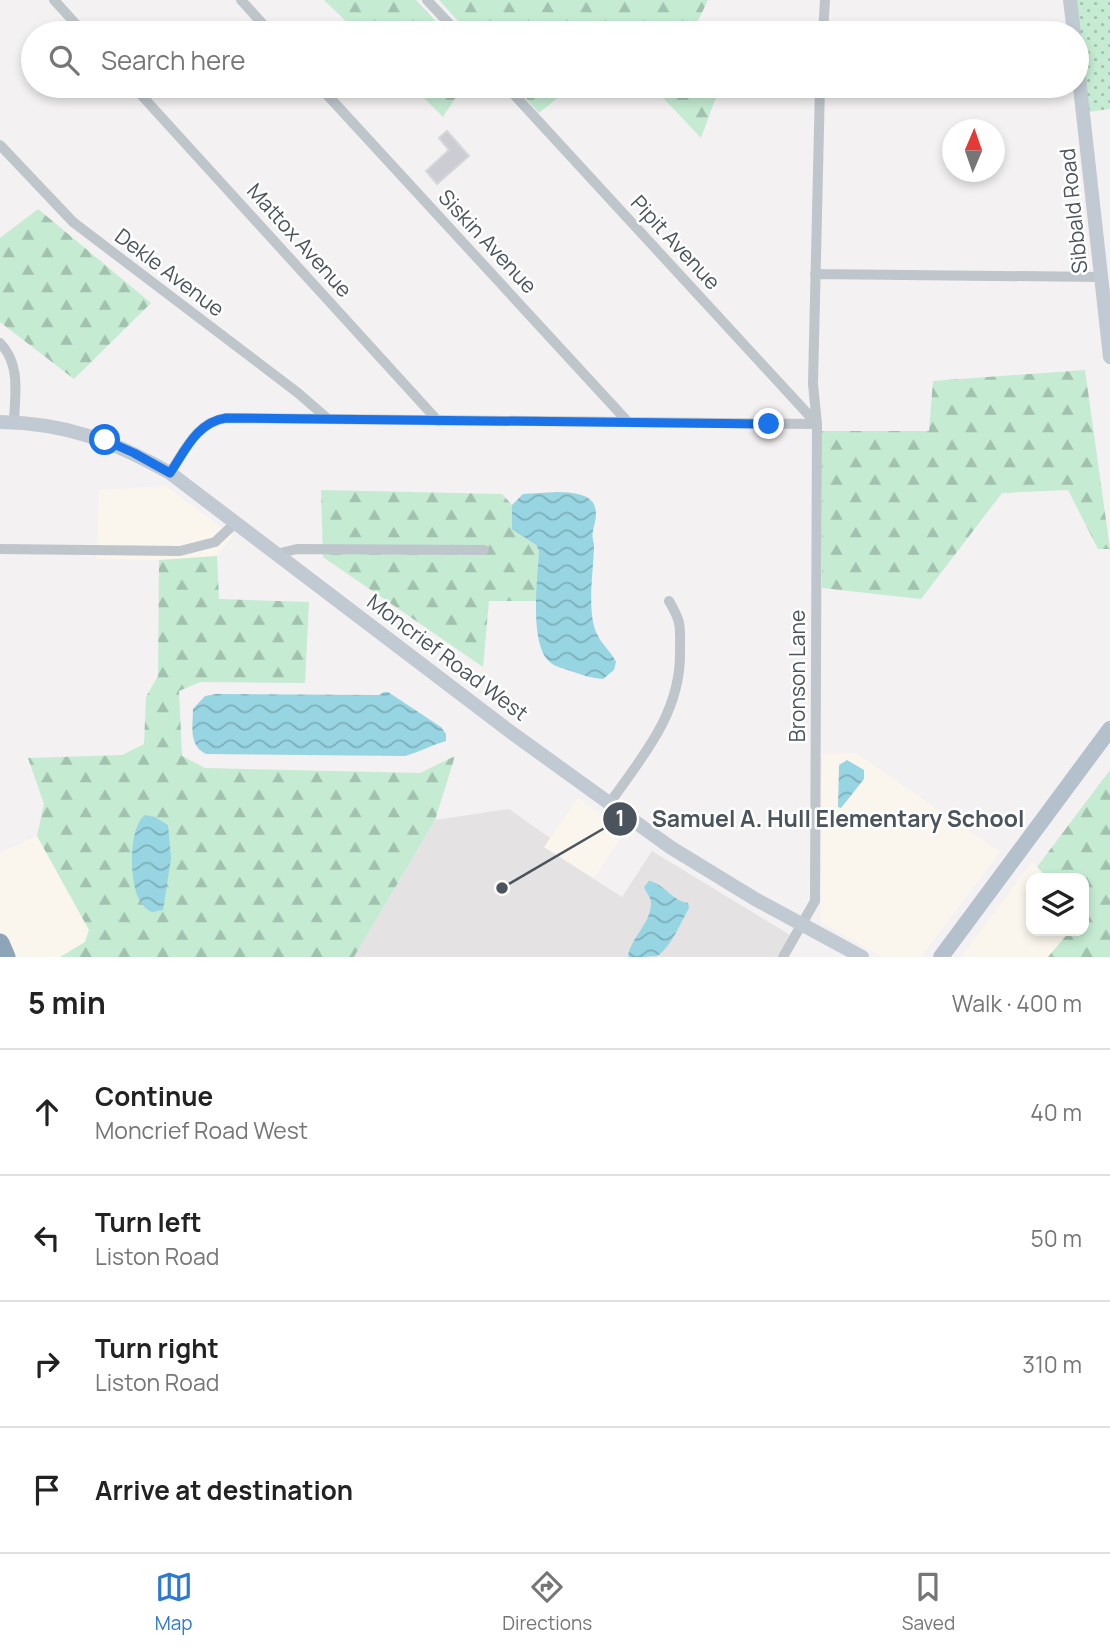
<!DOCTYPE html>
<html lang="en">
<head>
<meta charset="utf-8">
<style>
	body { margin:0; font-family:Manrope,sans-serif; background:#f6f6f6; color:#222 }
	.controls { position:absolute; right:21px; bottom:21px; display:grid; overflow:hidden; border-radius:14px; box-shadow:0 4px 10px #0003 }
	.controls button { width:63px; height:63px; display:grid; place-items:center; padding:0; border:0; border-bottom:2px solid #e0e0e0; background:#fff; color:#222; font:35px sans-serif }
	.compass { position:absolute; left:942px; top:119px; width:63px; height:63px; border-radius:50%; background:#fff; box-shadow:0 4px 10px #0003; rotate:2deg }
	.stop { position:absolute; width:21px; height:21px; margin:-16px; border:5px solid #1a73e8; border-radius:50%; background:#fff }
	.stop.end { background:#1a73e8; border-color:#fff; box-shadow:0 2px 7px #0008 }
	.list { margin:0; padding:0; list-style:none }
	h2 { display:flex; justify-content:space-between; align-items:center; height:91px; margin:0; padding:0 28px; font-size:30px }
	h2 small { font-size:23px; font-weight:400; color:#767676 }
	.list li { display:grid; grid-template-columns:46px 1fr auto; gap:21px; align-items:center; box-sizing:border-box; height:126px; padding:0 28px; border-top:2px solid #e0e0e0 }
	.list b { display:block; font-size:26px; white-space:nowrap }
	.list p { margin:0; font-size:23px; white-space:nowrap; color:#767676 }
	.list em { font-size:23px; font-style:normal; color:#767676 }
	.icon { flex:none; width:38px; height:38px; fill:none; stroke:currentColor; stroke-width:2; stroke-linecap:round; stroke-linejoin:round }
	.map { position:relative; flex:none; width:1110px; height:957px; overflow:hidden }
	.search { position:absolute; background:#fff; box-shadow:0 4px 10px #0003; left:21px; right:21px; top:21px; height:77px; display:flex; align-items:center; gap:18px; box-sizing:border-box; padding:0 24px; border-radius:38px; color:#767676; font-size:26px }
	.sheet { height:595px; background:#fff }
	nav { display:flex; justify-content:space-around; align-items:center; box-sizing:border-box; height:98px; border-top:2px solid #e0e0e0; background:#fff; font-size:19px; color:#767676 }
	nav a { display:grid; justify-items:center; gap:4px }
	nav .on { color:#2e79cf }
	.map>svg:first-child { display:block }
</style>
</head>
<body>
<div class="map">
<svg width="1110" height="957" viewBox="0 0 1110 957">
	<defs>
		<pattern id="grass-dots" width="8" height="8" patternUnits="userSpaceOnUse" patternTransform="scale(1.75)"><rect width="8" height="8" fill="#c5ebd2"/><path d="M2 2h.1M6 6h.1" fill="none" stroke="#a2c1ae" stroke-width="1.8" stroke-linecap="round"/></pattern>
		<pattern id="forest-firs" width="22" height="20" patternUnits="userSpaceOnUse" patternTransform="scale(1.75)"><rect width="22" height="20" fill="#c5ebd2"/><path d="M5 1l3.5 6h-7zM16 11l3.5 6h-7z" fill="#a2c1ae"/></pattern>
		<pattern id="water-waves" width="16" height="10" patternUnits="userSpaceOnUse" patternTransform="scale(1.75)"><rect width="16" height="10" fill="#97d5e2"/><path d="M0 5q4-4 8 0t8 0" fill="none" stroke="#7dafba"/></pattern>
	</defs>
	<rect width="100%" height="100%" fill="#f3f1f1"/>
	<path fill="#fbf6ed" d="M166 486 233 536 217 556 159 560 97 559 99 490Z
		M856 753 1000 852 921 957H882L821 922 822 754Z
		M578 798 625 832 594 878 544 847Z
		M37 836 89 930 85 942 60 957H11L0 931V853Z
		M1032 862 1048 878H1031V931H1070L1048 957H961Z"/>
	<path fill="#e4e2e2" d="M509 809 550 838 544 847 622 897 652 851 790 935 777 957H354L435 820Z"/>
	<path fill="url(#grass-dots)" d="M1076 0H1110V109L1088 112Z"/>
	<path fill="url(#forest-firs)" d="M324 0H416L447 33H358Z
		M439 0H708L692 33H469Z
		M412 86H463L443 117Z
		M515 86H572L539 113Z
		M652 86H720L701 138Z
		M38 209 151 303 74 379 0 322V238Z
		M1085 370 1110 549H1098L1068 490 1002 493 921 599 822 588V431H929L933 381Z
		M321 490 502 494 512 505V529L536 545 539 551 537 601H489L483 667 323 557Z
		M217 556 219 599 309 602 305 683 200 682 179 691 182 756 205 768 420 773 455 756 435 820 354 957H60L85 942 89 930 37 836 44 804 28 758 122 755 144 744 146 697 158 676 159 560Z
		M1110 770V957H1048L1070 931H1084V878H1048L1037 867Z"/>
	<path fill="url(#water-waves)" d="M558 492C578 493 601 494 595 522 593 531 591 534 594 544 594 568 586 612 597 634 601 644 611 651 616 662L614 670 603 679C591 678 582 675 571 671 565 669 556 667 551 663 528 646 538 577 539 551L536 545 512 529V505L523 494Z
		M384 692H388L441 727 446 734V741C431 745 420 752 405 756L206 754C188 745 193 726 193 709L205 696 216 694 379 695Z
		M847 760 864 770V779L841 808 838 807 839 765Z
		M145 815 155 817 168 825 171 858 163 910 152 912C147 910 143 906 140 901 129 883 128 828 145 815Z
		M649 881C665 884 672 901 688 903L689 908C682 920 670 949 657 956 649 957 636 957 628 957 630 938 651 924 651 903 651 898 646 892 644 887Z"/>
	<path fill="#cbcdd2" stroke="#d5d7db" stroke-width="2" d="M447 131 469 156 437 184 426 171 449 150 439 138Z"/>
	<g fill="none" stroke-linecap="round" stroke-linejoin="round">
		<path stroke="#bec5cb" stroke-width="10" d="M54 0 84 33
			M241 0 271 33
			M427 0 458 33
			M823 33 825 0
			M133 86 438 421
			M319 86 628 422
			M506 86 817 424
			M0 145 73 222 298 393 328 419
			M815 274 1101 277
			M0 343C21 364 15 395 14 422
			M170 473C185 450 197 422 226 418L817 424
			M0 549 180 551 215 542 235 523
			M276 554 297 549 484 550
			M609 804C642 757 681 713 680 652 680 626 682 623 669 601
			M783 957 815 901 817 424 813 384 820 86"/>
		<path stroke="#c1c9d2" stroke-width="14" d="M1070 0 1074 33
			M1077 60 1110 357
			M0 422C66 423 113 441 170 473L512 733 670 847 755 899 862 957"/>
		<path stroke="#b4c1cc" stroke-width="16" d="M941 957 1110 729"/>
		<path stroke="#8ea4b9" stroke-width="19" d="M0 943 6 957"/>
	</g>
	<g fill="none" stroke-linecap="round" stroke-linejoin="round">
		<path stroke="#1a73e8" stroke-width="9" d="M105 440 134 453 170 473C185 451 197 422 226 418L769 424"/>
	</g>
	<g text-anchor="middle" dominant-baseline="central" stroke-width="5" stroke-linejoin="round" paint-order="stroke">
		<g font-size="21" fill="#4b545c" stroke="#fff">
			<text transform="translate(1073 211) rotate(-96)">Sibbald Road</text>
			<text transform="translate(300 240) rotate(48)">Mattox Avenue</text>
			<text transform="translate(488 241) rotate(47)">Siskin Avenue</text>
			<text transform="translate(676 242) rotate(47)">Pipit Avenue</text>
			<text transform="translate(170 272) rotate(37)">Dekle Avenue</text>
			<text transform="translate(448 657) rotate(37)">Moncrief Road West</text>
			<text transform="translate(797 676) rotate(-90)">Bronson Lane</text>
		</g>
	</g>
	<path fill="none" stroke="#4b545c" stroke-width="2.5" d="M502 888L620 819"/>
	<g fill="#4b545c" stroke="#fff" stroke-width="2.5">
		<circle cx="502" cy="888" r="7"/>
		<circle cx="620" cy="819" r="18"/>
	</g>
	<g font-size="21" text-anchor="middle" font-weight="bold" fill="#fff">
		<text x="620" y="826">1</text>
	</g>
	<g font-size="23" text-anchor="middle" font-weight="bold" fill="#4b545c" stroke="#fff" stroke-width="5" stroke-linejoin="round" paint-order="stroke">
		<text x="838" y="827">Samuel A. Hull Elementary School</text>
	</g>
</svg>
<div class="controls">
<button><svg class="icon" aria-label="layers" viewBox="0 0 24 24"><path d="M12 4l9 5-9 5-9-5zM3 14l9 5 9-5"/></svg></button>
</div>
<svg class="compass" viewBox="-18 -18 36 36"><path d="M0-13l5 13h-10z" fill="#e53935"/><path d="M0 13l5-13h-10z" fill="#767676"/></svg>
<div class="stop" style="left:105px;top:440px"></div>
<div class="stop end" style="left:769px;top:424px"></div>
<div class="search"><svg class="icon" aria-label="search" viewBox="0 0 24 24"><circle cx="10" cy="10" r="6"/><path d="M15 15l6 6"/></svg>Search here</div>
</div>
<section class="sheet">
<h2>5 min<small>Walk · 400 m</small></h2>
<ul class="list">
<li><svg class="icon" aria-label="ahead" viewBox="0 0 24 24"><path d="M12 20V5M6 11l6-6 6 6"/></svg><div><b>Continue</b><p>Moncrief Road West</p></div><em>40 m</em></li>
<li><svg class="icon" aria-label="left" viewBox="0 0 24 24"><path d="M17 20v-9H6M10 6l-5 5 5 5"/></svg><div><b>Turn left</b><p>Liston Road</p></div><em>50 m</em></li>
<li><svg class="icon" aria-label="right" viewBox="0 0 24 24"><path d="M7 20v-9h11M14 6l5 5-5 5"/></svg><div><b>Turn right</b><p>Liston Road</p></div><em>310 m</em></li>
<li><svg class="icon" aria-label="arrive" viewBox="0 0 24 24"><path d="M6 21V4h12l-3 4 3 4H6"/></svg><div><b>Arrive at destination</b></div></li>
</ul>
</section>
<nav>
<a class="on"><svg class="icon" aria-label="map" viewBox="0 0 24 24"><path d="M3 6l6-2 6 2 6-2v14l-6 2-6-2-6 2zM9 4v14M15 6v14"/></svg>Map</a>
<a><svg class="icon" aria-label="directions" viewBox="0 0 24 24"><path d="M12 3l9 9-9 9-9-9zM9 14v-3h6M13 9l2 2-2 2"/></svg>Directions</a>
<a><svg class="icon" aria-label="saved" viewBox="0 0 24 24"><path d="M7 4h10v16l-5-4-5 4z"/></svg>Saved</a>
</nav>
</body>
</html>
